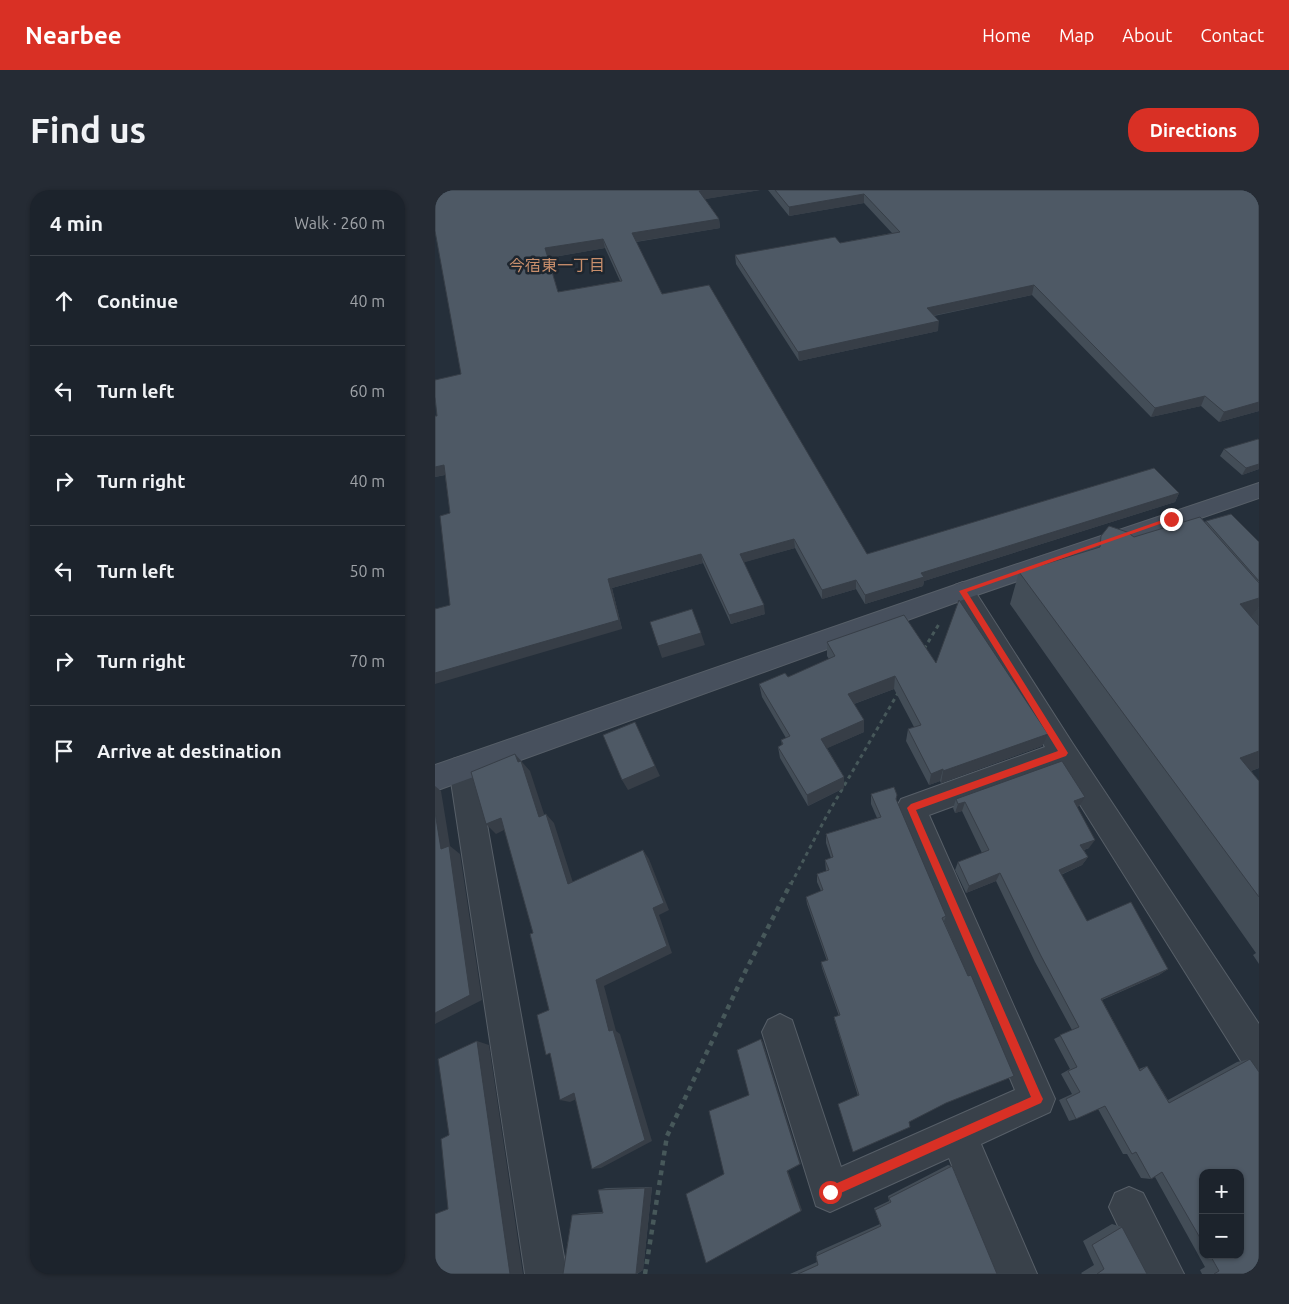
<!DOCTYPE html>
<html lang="en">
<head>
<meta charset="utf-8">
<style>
	body { margin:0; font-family:Ubuntu,"Noto Sans JP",sans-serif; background:#252b34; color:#f1f3f6 }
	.controls { position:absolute; right:15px; bottom:15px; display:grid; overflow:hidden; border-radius:10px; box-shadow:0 1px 4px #0004 }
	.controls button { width:45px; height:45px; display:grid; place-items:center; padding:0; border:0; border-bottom:1px solid #3a4048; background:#1c232c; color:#f1f3f6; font:25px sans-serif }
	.stop { position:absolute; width:15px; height:15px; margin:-11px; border:4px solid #d93025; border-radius:50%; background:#fff }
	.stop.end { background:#d93025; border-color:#fff; box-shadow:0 1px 5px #0008 }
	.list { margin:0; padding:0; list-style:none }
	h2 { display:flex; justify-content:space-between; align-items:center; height:65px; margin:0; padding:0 20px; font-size:21px }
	h2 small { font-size:16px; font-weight:400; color:#a0a4a9 }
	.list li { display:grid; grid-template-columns:32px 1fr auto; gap:15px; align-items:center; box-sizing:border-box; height:90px; padding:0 20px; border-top:1px solid #3a4048 }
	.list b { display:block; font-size:19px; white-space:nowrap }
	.list em { font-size:16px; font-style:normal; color:#a0a4a9 }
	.icon { flex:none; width:28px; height:28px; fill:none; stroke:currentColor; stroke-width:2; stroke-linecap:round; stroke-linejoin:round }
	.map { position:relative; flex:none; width:824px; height:1084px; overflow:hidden; border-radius:20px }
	header { display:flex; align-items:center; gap:30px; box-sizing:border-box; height:70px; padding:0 25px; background:#d93025; color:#fff }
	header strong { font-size:24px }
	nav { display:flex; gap:28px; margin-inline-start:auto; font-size:18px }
	.intro { display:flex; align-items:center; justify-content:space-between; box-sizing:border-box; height:120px; padding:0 30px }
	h1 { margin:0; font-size:35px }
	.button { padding:12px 22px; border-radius:20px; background:#d93025; color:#fff; font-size:18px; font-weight:700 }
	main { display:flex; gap:30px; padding:0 30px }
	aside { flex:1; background:#1c232c; border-radius:20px; box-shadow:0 1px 4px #0004 }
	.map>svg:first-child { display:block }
</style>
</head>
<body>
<header>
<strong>Nearbee</strong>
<nav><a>Home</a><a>Map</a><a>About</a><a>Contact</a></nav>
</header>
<div class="intro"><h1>Find us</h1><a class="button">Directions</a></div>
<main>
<aside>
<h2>4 min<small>Walk · 260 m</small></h2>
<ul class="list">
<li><svg class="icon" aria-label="ahead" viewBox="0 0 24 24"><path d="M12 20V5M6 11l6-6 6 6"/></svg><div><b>Continue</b></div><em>40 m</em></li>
<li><svg class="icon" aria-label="left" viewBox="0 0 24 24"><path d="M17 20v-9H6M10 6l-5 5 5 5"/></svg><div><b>Turn left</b></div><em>60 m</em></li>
<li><svg class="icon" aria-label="right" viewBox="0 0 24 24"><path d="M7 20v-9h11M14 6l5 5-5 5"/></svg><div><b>Turn right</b></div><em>40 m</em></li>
<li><svg class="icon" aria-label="left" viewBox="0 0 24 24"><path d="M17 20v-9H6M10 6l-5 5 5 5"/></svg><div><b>Turn left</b></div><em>50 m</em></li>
<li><svg class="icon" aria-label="right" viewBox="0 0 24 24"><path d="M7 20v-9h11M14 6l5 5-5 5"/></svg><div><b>Turn right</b></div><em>70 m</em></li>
<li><svg class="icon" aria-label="arrive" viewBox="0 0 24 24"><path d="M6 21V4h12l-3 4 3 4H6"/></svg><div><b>Arrive at destination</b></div></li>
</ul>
</aside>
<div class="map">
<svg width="824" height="1084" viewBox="0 0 824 1084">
	<rect width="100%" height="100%" fill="#252f3a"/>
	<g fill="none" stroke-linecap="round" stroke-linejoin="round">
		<g stroke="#575f68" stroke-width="2">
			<path id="street" d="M794 388 802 391 824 415V440L815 438 786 403 782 397 786 391Z
				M528 392 536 395 638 554 824 834V884L811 879 622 578 494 625 620 909 615 922 546 954 602 1084H560L514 968 395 1022 381 1016 327 842 333 830 345 824 357 830 406 977 580 900 461 618 466 609 610 557 516 401 520 395Z
				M28 566 38 569 42 578 132 1084H90L14 578 18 569Z
				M694 997 708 1003 749 1084H706L674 1017 680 1003Z"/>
		</g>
		<g stroke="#575f68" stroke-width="2">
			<path id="secondary" d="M824 293V308L536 407 0 601V575L520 395Z"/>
		</g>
		<path stroke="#47585a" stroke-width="3" stroke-dasharray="4 4" stroke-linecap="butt" d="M489 459 504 434
			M356 694 391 627 463 503"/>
		<path stroke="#47585a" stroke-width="4.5" stroke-dasharray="5 5" stroke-linecap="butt" d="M210 1084 232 946 310 782 356 693"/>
		<use href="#street" fill="#39414a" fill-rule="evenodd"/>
		<use href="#secondary" fill="#47505d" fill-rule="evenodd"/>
	</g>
	<path fill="#434d57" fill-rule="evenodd" d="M0 0H325L270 9 284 29 285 38 201 52 227 104 432 364 744 303 740 312 489 391 488 396 430 414 421 399 387 409 360 358 309 372 330 424 296 434 268 373 177 398 187 439 15 415V323L10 285 0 287V226H2L26 184ZM170 58 185 91 123 102 113 68Z
		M333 0H824V221L784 232 766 216 716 227 597 105 499 126 503 141 364 171 301 74 300 65 405 53 457 43 429 13 354 26Z
		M824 250V279L807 285 785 266 789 259Z
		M771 331 824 352V417L816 427 824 436V578L816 581 824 591V774L818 765 821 763 575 414 584 382 660 359 666 346 699 347 770 332Z
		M392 452 501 473 607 556 506 593 505 591 494 595 471 551 473 539 479 537 459 499 419 514 429 530V542L392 558 409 587V598L373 616 345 568 343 557 347 555 346 550 351 548 327 507 324 494 353 487 394 469 392 466Z
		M436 604 461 611 511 726 509 731 533 786 423 906 400 832 399 827 404 826 387 778 386 772 392 771 372 714 371 707 386 701 382 692V684L391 681 390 670 396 668 391 653V644L442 628 436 614Z
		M521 609 644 616 642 617 654 658 649 660 653 667 647 675 626 685 652 731 733 779 724 785 667 810 704 879 712 876 733 910 802 872 815 869 824 1084H767L765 1080 770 1077 720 987 716 989 706 988 692 964H688L663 919 641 929 634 931 624 910 637 904 626 884 635 879 619 849 637 840 600 772 561 691 531 703 520 680 523 672 547 663 527 621 520 623 518 618ZM768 983 805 1065H768Z
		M513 975 517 976 562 1084H355L382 1072 381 1066 382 1062 445 1034 439 1018 454 1011 453 1006Z
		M217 997 208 1080 202 1084H128L137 1025 146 1023 168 1022 163 1000 171 998Z
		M677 1034 687 1037 712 1084H647L646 1083 659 1075 648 1051Z"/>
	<path fill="#373e47" d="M270 0H325L265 10 264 1Z
		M429 4V13L354 26V17Z
		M284 29 285 38 199 52 197 43Z
		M168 49 170 58 113 68 110 58Z
		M599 95 597 105 491 127 492 118Z
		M504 131 503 141 364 171 363 162Z
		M770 206 766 216 716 227 720 218Z
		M824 212V221L784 232 789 222Z
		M824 274V279L807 285 811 278Z
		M9 275 14 284 0 287V277Z
		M744 303 740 312 489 391 488 396 430 414V405L486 383Z
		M359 349 360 358 307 373 305 364Z
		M266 364 268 373 177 398 187 439 0 494V483L173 389Z
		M421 390V399L387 409V400Z
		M824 408V417L810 435 805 414Z
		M329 415 330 424 296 434 294 425Z
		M266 443 270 455 227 468 223 456Z
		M460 486 459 499 413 516V504Z
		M429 530V542L386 561V549Z
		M200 532 225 586 193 600 187 590Z
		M613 544 607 556 506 593 508 581Z
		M824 561V578L780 593 805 568Z
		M80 564 95 581 113 636 104 627Z
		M508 579 505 591 494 595 496 584Z
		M409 587V598L373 616 372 605Z
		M0 596 6 601 15 656 25 664 47 810 0 834 6 659 0 622Z
		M650 607 644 616 633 620 639 611Z
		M530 612 527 621 520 623 523 614Z
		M111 624 119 633 141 702 133 694Z
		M66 628 75 637 61 644 51 634Z
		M660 650 654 658 639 663 645 655Z
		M208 660 214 669 234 720 224 725 237 763 169 796 181 841 185 844 217 951 166 978 157 979 174 841 161 790 218 718Z
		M653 667 647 675 618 688 624 680Z
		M565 683 561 691 531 703 534 696Z
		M733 779 724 785 658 813 666 809Z
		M326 849 328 852 366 974 353 981 367 1020 366 1021 352 981Z
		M42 851 54 855 88 1084H75Z
		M139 903 148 906 135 912 125 910Z
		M217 997 208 1080 201 1084 210 998Z"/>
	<path fill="#4e5965" stroke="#373e47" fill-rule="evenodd" d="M0 0H270L264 1 284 29 197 43 227 104 274 95 432 364 719 278 744 303 486 383 489 387 430 405 421 390 387 400 359 349 305 364 329 415 294 425 266 364 173 389 184 430 0 483V419L15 415 5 326 15 323 9 275 0 277V226H2L0 207V190L26 184 0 41ZM168 49 187 91 123 102 110 58Z
		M340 0H824V212L789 222 770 206 720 218 599 95 492 118 504 131 363 162 300 65 400 47 405 53 465 42 429 4 354 17Z
		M823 249 824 250V274L811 278 789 259Z
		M796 324 824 352V391L771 331Z
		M765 327 824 393V408L805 414 824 436V561L805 568 824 591V707L584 382 665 357 666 346 674 336 692 342 699 347Z
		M524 410 613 544 508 581V579L496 584 473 539 486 535 460 486 413 504 429 530 386 549 409 587 372 605 343 557 348 554 346 550 355 546 324 494 350 483 353 487 400 466 392 452 469 425 501 473Z
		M257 419 266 443 223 456 215 432Z
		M200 532 220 576 187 590 168 545Z
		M80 564 83 572 86 571 104 627 111 624 133 694 208 660 229 713 218 718 232 756 161 790 174 841 178 840 210 950 157 979 139 903 125 910 115 863 111 865 102 825 114 820 95 744 98 743 66 628 51 634 36 582Z
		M627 571 650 607 639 611 660 650 645 655 653 667 624 680 652 731 696 712 733 779 666 809 705 881 712 876 734 913 815 869 824 882V1084H779L784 1081 775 1065H805V983H768V1053L727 982 716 989 701 962 697 964 670 916 641 929 631 909 645 902 633 881 642 877 625 845 644 837 606 766 565 683 534 696 523 672 554 660 530 612 523 614 521 609Z
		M459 597 462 605 461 609 511 726 507 728 533 786 536 785 579 886 511 913 474 932 475 937 418 962 403 914 424 905 399 827 405 825 386 772 393 770 371 707 388 700 382 684 394 680 390 670 398 667 391 644 446 627 436 604Z
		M0 622 6 659 14 656 35 805 0 823Z
		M326 849 365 974 352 981 366 1021 271 1073 251 1004 289 984 274 921 314 905 302 860Z
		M42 851 75 1084H0V1024L13 1019 6 949 14 945 3 869Z
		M517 976 562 1084H363L383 1075 381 1066 446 1036 440 1020 456 1012 454 1008Z
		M210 998 201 1084H128L137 1025 168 1023 163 1000Z
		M687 1037 712 1084H662L669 1079 657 1055Z"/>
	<path fill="#d93025" d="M733 328 739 329 532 402 633 563 631 566 481 620 606 905 608 909 606 913 399 1006 395 1008 391 1006 389 1002 391 998 596 907 472 618 476 614 623 561 524 401Z"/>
	<g text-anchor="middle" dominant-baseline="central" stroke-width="5" stroke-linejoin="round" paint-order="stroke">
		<g font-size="16" fill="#c98f6c" stroke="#1e262f">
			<text x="122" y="75">今宿東一丁目</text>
		</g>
	</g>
</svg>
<div class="controls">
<button>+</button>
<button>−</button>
</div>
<div class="stop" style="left:395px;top:1002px"></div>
<div class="stop end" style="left:736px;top:329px"></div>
</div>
</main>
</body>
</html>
